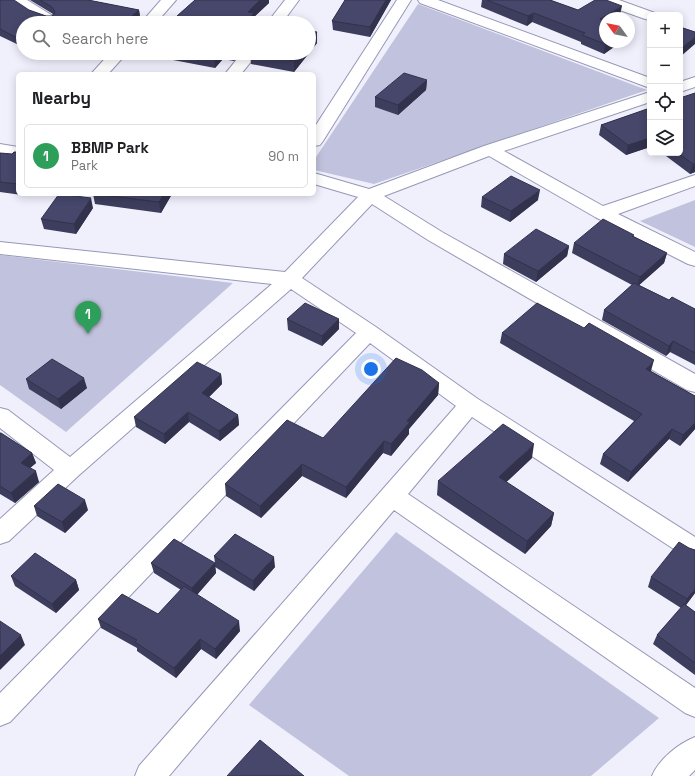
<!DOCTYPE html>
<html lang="en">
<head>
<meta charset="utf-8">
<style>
	body { margin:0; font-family:"Space Grotesk",sans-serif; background:#f2f2f2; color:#202124 }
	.controls { position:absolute; right:12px; top:12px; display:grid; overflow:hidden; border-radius:6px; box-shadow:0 2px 10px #0003 }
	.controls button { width:36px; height:36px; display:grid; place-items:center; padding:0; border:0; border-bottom:1px solid #e0e0e0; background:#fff; color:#202124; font:20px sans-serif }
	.compass { position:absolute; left:599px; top:12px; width:36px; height:36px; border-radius:50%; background:#fff; box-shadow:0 2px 10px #0003; rotate:303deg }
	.you { position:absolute; left:371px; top:369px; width:14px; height:14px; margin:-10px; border:3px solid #fff; border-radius:50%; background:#1a73e8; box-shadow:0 0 0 6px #1a73e833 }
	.badge { display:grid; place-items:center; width:26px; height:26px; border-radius:50%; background:#0b8043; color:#fff; font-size:13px; font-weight:700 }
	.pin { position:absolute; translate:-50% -33px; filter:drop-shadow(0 1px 2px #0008) }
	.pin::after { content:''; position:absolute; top:21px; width:14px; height:12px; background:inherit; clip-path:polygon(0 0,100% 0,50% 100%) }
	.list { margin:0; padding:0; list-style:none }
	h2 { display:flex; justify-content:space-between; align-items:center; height:52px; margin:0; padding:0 16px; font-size:17px }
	h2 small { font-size:13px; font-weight:400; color:#757577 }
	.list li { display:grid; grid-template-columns:26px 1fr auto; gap:12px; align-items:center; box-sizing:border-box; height:64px; margin:0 8px 8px; padding:0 8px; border:1px solid #e0e0e0; border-radius:6px }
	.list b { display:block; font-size:15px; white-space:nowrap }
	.list p { margin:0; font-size:13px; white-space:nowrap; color:#757577 }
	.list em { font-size:13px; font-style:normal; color:#757577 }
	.icon { flex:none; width:22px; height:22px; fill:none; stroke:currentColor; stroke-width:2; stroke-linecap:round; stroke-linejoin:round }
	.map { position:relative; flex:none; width:695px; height:776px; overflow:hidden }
	.search { position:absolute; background:#fff; box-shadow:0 2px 10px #0003; left:16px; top:16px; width:300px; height:44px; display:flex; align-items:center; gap:10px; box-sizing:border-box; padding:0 14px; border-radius:22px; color:#757577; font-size:15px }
	.panel { position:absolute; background:#fff; box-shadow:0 2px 10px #0003; left:16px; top:72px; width:300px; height:124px; border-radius:6px }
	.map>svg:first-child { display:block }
</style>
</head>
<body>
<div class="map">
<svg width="695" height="776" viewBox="0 0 695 776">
	<rect width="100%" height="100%" fill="#f0f0fd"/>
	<path fill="#c1c3de" d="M418 4 647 90 374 184 314 170V160Z
		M695 200V247L640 221Z
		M0 255 233 283 66 432 0 385Z
		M396 532 659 718 591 776H349L249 705Z"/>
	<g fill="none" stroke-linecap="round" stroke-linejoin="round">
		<g stroke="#9697b5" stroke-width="2">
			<path id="street" d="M10 0H27L53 16 55 19 53 22C40 25 23 10 12 3Z
				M161 0H176L156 23H141Z
				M285 0H299L282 23H267Z
				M397 0H411L323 141 320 145 314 146V128Z
				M418 0H438L650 78V88L420 3Z
				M598 0H619L655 13 657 15H650V20L645 19 600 3Z
				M110 53H127L108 74H91Z
				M242 53H258L241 74H225Z
				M695 77V87L680 92V82Z
				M650 92V102L504 151 603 206 695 175V186L618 214 695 252V266L688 264 595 217 489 156 384 196 442 232 695 374V392L687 390 428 240 372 204 302 278 376 327 478 399 695 537V560L686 557 472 417 408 494 695 688V717L685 713 394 510 169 776H135L139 766 456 406 370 343 10 722 0 726V693L356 333 291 289 78 476 9 541 0 544V519L54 470 0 428V408L8 410 70 457 272 284 0 254V242L285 272 358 197 314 184V173L369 189 484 146Z
				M0 144 18 147V157L0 154Z
				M695 737V770L689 776H652C659 759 678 744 695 737Z"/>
		</g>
		<use href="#street" fill="#fff" fill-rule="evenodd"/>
	</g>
	<path fill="#3d3d5d" d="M0 0 46 16H52L53 14 30 0H88L139 10 140 17 23 23V47L0 36Z
		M195 0H269V3L254 17V21L264 23H177V16Z
		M345 0H391L370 37 333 30 332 21Z
		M482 0H550L578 10 620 15 616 18H605L621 42 604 54 581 44V42L532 22 527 26 481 7Z
		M680 27 695 32 680 57Z
		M317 32V43L294 72 251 64 250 53Z
		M172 53H241L234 61 223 59 215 68 173 60Z
		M427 80 426 90 398 115 375 107V97Z
		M680 98 695 172 690 174 662 153H680Z
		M650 108V147L626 155 599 135 601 125Z
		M18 152V194H30L29 196 0 192V153L12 154Z
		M93 194H172L161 213 95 204Z
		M482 197 538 200 510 222 481 207Z
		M93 208 76 234 44 229 41 219Z
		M633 236 667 253 664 263 639 285 669 300 695 309V365L670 352 666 356 602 320 604 310 632 285 572 253 574 243Z
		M569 246 567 256 536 282 503 264 504 254Z
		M287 319 339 329 322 346 288 330Z
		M584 328 651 371 695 396V429L680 446 669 439 628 482 600 464 603 454 634 421 500 343 502 333Z
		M221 374 222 384 209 397 238 415 239 425 220 441 189 422 165 444 136 427 134 417Z
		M26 379 87 388 61 409 29 389Z
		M439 383 438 395 409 429V434L391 456 383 453 346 498 302 476 261 518 226 496 225 484Z
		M0 433 32 453 36 463 30 468 39 482 15 503 0 494Z
		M532 458 506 482 554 513 551 526 525 554 437 495 438 481Z
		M34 506 88 510 65 533 37 516Z
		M214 556 275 567 254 591 215 567 216 573 197 595 240 631 216 659 201 649 176 678 137 651V648L101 628 98 619 158 614 181 590 154 573 151 563H215Z
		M11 576 76 580 79 590 56 613 15 586Z
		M651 577 695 593 686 605 695 612V675L653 644 657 635 681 608 648 587Z"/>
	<path fill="#32324c" d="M260 0H269V3L254 17 255 23H248V12Z
		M386 0H391L370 37V27Z
		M622 6 620 15 616 18H605V25L600 19Z
		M139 10 140 17 134 23H124Z
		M534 13 532 22 527 26 528 16Z
		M317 32V43L294 72V61L300 53H309V42Z
		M695 37V44L680 57 682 48Z
		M609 42H621L604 54 605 44Z
		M218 53H223V59L215 68 214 57Z
		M233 53H241L234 61Z
		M427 80 426 90 398 115V105Z
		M650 138V147L626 155 628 145Z
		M695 163V172L690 174 693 164Z
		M540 190 538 200 510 222 511 211Z
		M164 194H172L161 213 159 202Z
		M91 198 93 208 76 234 74 224Z
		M569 246 567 256 536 282 538 271Z
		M667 253 664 263 637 287 640 277Z
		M339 319V329L322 346V336Z
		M673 341 670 352 666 356 669 346Z
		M654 360 651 371 643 379 646 369Z
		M221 374 222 384 203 403 202 393Z
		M84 378 87 388 61 409 58 399Z
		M439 383 438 395 409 429V434L391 456V444L407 421Z
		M188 412 189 422 165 444 164 434Z
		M238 415 239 425 220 441 219 431Z
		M695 423V429L680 446 683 435Z
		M672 429 669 439 628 482 631 472Z
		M384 441 383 453 346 498V487Z
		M534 444 532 458 497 491 499 477Z
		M32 453 36 463 24 473 21 463Z
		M302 464V476L261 518 260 506Z
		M36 471 39 482 15 503 11 493Z
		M85 500 88 510 65 533 62 522Z
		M554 513 551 526 525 554 527 541Z
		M274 557 275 567 254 591 253 581Z
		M215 563 216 573 194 598 192 588Z
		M76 580 79 590 56 613 52 604Z
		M695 589V593L683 609 687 599Z
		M239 621 240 631 216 659 215 649Z
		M21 635 25 645 0 670V656Z
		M200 639 201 649 176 678 174 668Z"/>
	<path fill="#47476c" stroke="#32324c" d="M0 0H14L29 10 46 16H52L55 12 52 7 40 0H88L139 10 124 23H23V41L0 29Z
		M195 0H260L248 12 254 13 248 20 264 23H197L199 21 177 16Z
		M345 0H386L370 27 332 21Z
		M487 0H550L578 10 595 0H606L622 6 600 19 605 21V42H609L605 44 582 35 585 33 534 13 528 16Z
		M680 27 695 32V37L682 48H680Z
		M309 31 317 32 309 42Z
		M194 53H218L214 57Z
		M250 53H300L294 61Z
		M404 73 427 80 398 105 375 97Z
		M695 93V163L693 164 678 153H680V98Z
		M650 108V138L628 145 601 125Z
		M14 152H18V184L0 182V153L12 154Z
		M511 176 540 190 511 211 482 197Z
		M59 194 91 198 74 224 41 219Z
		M94 194H164L159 202Z
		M603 219 634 235 632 236 667 253 640 277 574 243Z
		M536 229 569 246 538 271 504 254Z
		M634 283 669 300 672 297 695 309V353L673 341 669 346 604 310Z
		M305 303 339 319 322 336 287 319Z
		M537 303 584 328 589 323 654 360 646 369 695 396V423L683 435 672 429 631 472 603 454 642 414 502 333Z
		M396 358 422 370 439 383 407 421 410 422 391 444 384 441 346 487 302 464 260 506 225 484 287 420 323 438Z
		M52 359 84 378 58 399 26 379Z
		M197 362 221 374 202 393 238 415 219 431 188 412 164 434 134 417Z
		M503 424 534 444 499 477 554 513 527 541 438 481Z
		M0 433H1L32 453 21 463 36 471 11 493 0 486Z
		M58 484 85 500 62 522 34 506Z
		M235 534 274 557 253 581 214 556Z
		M174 539 215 563 192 588 151 563Z
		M679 542 689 548 695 550V589L687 599 651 577Z
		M35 553 76 580 52 604 11 576Z
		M184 586 239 621 215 649 200 639 174 668 135 642 137 640 98 619 122 594 158 614Z
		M684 604 695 612V663L657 635Z
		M0 621 21 635 0 656Z
		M260 740 304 776H227Z"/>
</svg>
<div class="controls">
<button>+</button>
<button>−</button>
<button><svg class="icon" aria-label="locate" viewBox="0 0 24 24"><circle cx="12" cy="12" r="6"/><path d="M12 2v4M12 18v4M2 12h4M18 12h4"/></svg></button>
<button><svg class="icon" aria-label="layers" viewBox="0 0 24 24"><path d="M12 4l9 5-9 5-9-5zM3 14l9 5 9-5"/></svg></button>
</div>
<svg class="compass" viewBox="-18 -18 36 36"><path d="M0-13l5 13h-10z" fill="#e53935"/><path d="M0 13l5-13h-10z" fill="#757577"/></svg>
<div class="you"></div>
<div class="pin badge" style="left:88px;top:334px;background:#2e9e5b">1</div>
<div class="search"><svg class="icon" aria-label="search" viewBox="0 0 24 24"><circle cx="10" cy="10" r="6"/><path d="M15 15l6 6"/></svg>Search here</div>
<section class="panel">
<h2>Nearby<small></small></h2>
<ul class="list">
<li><span class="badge" style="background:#2e9e5b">1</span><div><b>BBMP Park</b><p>Park</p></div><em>90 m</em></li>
</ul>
</section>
</div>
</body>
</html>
